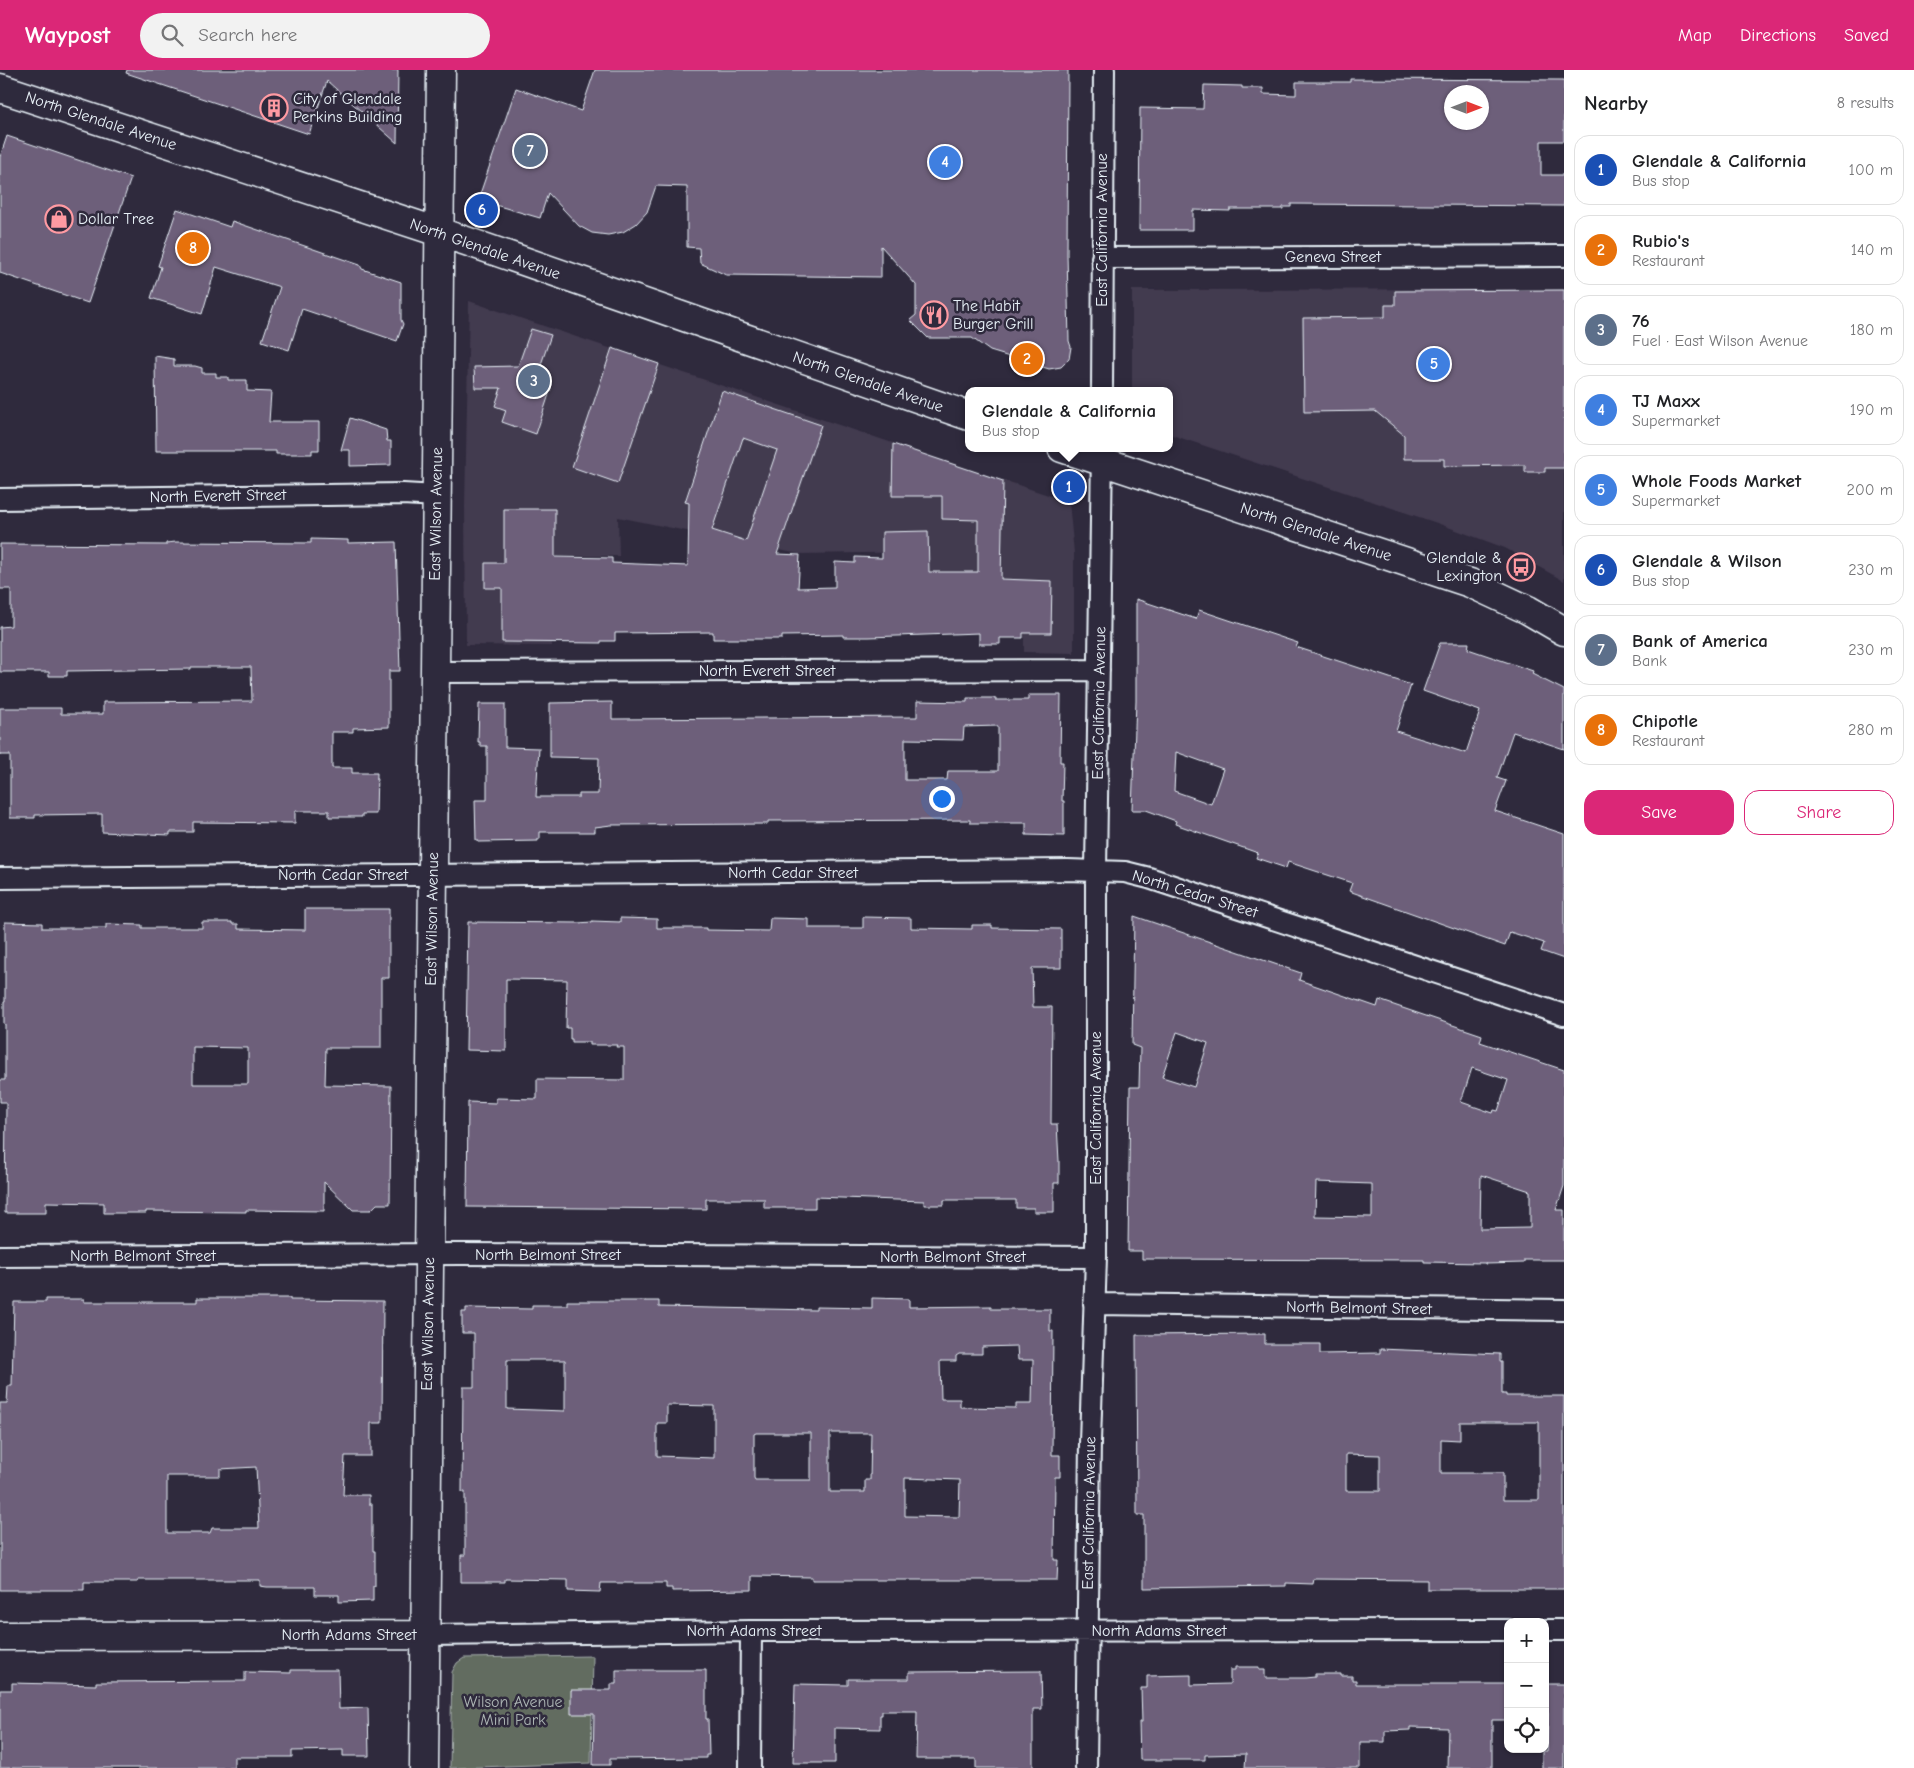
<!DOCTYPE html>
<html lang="en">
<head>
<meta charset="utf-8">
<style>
	body { margin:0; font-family:"Comic Neue",sans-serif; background:#f2f2f2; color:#202124 }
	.controls { position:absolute; right:15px; bottom:15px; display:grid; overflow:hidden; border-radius:10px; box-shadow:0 1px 4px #0004 }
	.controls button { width:45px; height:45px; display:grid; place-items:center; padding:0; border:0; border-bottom:1px solid #e0e0e0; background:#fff; color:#202124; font:25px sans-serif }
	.compass { position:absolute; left:1444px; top:15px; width:45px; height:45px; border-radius:50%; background:#fff; box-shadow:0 1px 4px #0004; rotate:90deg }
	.you { position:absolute; left:941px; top:728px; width:18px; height:18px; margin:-12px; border:4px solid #fff; border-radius:50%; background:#1a73e8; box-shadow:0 0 0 8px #1a73e833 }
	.badge { display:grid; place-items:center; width:32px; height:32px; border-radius:50%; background:#db2777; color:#fff; font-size:16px; font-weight:700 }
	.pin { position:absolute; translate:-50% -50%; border:2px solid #fff; box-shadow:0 1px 5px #0006 }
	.popup { position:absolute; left:965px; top:317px; width:208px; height:65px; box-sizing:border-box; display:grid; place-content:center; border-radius:10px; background:#fff; filter:drop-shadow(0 1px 4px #0005); font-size:16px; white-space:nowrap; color:#757577 }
	.popup b { font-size:19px; color:#202124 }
	.popup::after { content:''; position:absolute; left:50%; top:100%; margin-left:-10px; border:10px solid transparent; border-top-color:#fff }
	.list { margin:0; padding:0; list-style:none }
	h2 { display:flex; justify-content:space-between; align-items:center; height:65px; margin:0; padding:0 20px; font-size:21px }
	h2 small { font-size:16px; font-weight:400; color:#757577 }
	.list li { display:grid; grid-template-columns:32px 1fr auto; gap:15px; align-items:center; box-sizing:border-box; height:70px; margin:0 10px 10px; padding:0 10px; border:1px solid #e0e0e0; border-radius:15px }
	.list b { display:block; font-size:19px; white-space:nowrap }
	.list p { margin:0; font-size:16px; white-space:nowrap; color:#757577 }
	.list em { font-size:16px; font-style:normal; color:#757577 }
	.actions { display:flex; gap:10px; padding:15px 20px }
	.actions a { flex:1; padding:11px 0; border:1px solid #db2777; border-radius:15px; text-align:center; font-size:18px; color:#db2777 }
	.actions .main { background:#db2777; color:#fff }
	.icon { flex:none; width:28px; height:28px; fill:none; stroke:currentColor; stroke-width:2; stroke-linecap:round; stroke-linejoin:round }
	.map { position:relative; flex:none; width:1564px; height:1698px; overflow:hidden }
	header { display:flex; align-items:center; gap:30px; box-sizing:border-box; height:70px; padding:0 25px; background:#db2777; color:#fff }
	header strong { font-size:24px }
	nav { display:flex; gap:28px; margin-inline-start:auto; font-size:18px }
	.search { width:350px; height:45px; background:#f2f2f2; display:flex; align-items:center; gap:12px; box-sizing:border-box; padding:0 18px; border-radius:28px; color:#757577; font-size:19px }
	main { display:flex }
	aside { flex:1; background:#fff }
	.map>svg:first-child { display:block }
</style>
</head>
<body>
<header>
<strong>Waypost</strong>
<div class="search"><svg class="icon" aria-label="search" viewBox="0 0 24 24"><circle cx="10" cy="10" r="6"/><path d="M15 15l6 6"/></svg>Search here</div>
<nav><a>Map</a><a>Directions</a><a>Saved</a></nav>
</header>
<main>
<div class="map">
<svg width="1564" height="1698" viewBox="0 0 1564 1698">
	<rect width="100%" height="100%" fill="#2f2a3d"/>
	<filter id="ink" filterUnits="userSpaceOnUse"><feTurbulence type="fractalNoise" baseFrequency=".02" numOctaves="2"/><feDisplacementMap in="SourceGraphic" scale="10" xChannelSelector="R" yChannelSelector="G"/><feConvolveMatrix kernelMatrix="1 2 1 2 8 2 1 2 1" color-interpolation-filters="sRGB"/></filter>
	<g filter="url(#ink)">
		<path fill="#423a4f" d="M1564 219V511L1505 478 1437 453 1169 364V321H1132V220Z
			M469 231 1069 432 1074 483V583L1024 582V563L977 502H929V482L799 484 618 447 619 486H555L552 576 466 575 465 436Z"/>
		<path fill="#626c60" stroke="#a5aeac" d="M593 1586 591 1693 450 1698 452 1602 457 1593 464 1588Z"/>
		<path fill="#6d5e7a" stroke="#e8f1f8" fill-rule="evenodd" d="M127 0H398L397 73 327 11 309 64 126 3Z
			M595 0H1068L1067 184 1069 271 1071 277 1069 289 1061 297 1049 299 990 281 972 268H928L910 250 916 245V215L881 176V207L726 205 700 193 699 178 687 177V117L656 116 647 142 636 154 623 162 608 165 592 163 579 156 548 123 540 148 478 130 516 18 581 41Z
			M1350 9 1564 10V71H1541V105H1564V136L1291 134V137H1283V139H1230V141L1193 140V160H1139L1140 38 1203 39 1204 15 1242 16V18H1263V24L1296 25V12H1350ZM1452 22H1482V52H1452Z
			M7 66 131 108 88 233 0 203V87Z
			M177 139 230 157 232 151 360 195 362 199 401 212V250L403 254 397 271 302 239 289 280 262 271 280 217 216 197 202 244 151 228 161 197 158 196Z
			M1564 220V398H1545V402H1525V395L1444 396V389H1404V365L1375 341 1304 342 1303 248 1385 247V235H1395V221Z
			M531 259 551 265 535 312 551 318 536 364 502 352 506 340 495 336 501 318H475L474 297 518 296Z
			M612 278 659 294 618 413 572 397Z
			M155 286 174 289V296H195L202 298V303H216V307H228V310H247V321L271 322 269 352H319V380H312V384H276V381H156Z
			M722 321 821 355 777 484 800 485 798 518 835 517V492L855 493V487L882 488V462L928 461 929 502H978V450L942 449V426H892L893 374 1003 411 1001 509 1052 511 1051 563H1023V568H1000V574H979V563L869 567H843V565L782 566V569H713V562L615 563V571H601V573L502 572V518H485V493H504V439H555V487L612 488V493L688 496 689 433 685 432ZM743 368 777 380 746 471 712 460Z
			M350 348 386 360 387 371H391V395L350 396V380H341Z
			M311 469 348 470V473L396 472 400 601H389V657L353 658V662H332V698H352V703H377L376 744H362V747H329V741H295V753L193 752V762H170V765L102 762V744L35 745V748H10V685H0V638H61V644H103V632L252 631 251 597H191V599L67 601V606H49V602H0V557L11 556V519H0V474L166 475V473L176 472 311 473Z
			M1136 529 1196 549 1199 540 1298 573 1296 577 1411 615 1396 661 1466 683 1480 641 1423 621 1440 573H1469L1468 579 1533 601 1532 604 1564 620V679L1513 662 1497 708 1506 711 1495 741 1564 764V889L1541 881 1544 873 1510 862 1505 876 1349 821 1352 813 1288 792 1286 798 1256 788 1258 783 1175 754 1176 751 1146 740H1132L1136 631ZM1176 682 1223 699 1211 734 1174 721Z
			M1028 625H1061L1060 692H1063L1062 731H1064V766L1026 765V753H970V750L768 751V754L611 755 595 757V762H540V769H538V771L478 772V770H476L475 730H487V676H480V672H478L479 634H505V677L539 678 536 727H579V724H598L599 688 550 687V633L612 632V649L917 647V631L967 632V628H995V630H1028ZM998 656V701H948L947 710H905V669L963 670 964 657Z
			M305 839H389V908H381V978H326L325 1015 391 1016 390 1134H377L371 1140H353L324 1112V1141L246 1140V1142L146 1141V1143H104V1133L46 1132V1143H5L6 1032H0V1010H5V954H4V932H5V852L42 853V858H106V854L142 855V858H202V852H232V854H238V859L305 860ZM193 977 248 978V1014H193Z
			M1134 846 1301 903 1299 910 1377 937 1379 930 1482 965 1480 972 1564 1000V1116L1556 1140H1564V1190H1524V1193L1485 1194V1193L1424 1192V1190L1142 1189V1181H1128L1130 1017H1139L1140 978 1132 975ZM1177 962 1208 973 1194 1017 1162 1007ZM1472 998 1508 1010 1498 1041 1494 1040 1493 1043 1461 1032ZM1481 1105 1530 1121V1158L1480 1159ZM1316 1112 1372 1114V1147L1315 1146Z
			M863 847 911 848V858L972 859V855H992V858L1061 859V898H1032L1033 937H1052L1051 1054H1057L1059 1091V1113H1054V1142H1034V1138H1016V1130H944V1135H924V1131L815 1127V1138H764V1129H706V1139L467 1137 468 1032 496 1033V1028L537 1029V1009L624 1010V977H616L617 975H590V972H572V969H570V958H566L567 910 506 909V981L466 980 468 852 578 853 592 852V851L620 852V848L657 849V858H706V860L769 861 770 848 809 849V858H863Z
			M197 1228H290V1230L383 1231 382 1353H371V1386H345L343 1425H369V1434H372V1467L373 1468V1481H375V1516H373V1531L339 1532V1525H315V1517H267L260 1516V1510H138V1512H84V1520H0V1333H7L8 1316H12L14 1232H46V1229H84V1232H197ZM256 1397 259 1458H212L210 1463H167V1406H220V1399Z
			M872 1228 909 1229V1237L991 1236V1239H1050V1261H1053L1052 1385H1060V1407H1055L1054 1490H1058L1057 1510H812V1507L752 1506V1520L672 1521V1518H666V1513H601L600 1522 568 1521V1510L505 1509V1512H461V1485H465V1422H462L463 1317H474V1263H462V1242H466V1238L532 1239V1235H567V1231H659V1237L816 1240V1237L872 1238ZM1017 1276 1018 1290H1033L1032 1334H1016V1338L960 1337V1329H941L940 1291H956V1286L959 1284H982V1277ZM507 1290H565V1341L507 1339ZM667 1335 714 1336V1388L657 1386V1353H667ZM756 1363H811V1410H755L754 1408V1364ZM830 1363H871L870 1410H865V1422H830ZM905 1408 960 1410 959 1447 905 1446Z
			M1265 1264V1274H1320V1284L1380 1283V1279L1500 1284V1292H1502V1324H1506V1326H1564V1519H1427V1510L1314 1509 1313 1514 1286 1513V1516L1144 1518V1445H1137L1136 1265ZM1460 1352H1539V1430H1503V1403H1441V1369L1460 1370ZM1346 1384 1380 1385V1421H1346Z
			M1235 1597H1259V1600H1265V1608H1305L1315 1607V1604H1341V1606H1352V1610H1356V1614H1507V1650H1492V1698H1447L1448 1658 1410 1657V1660L1385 1661V1672H1360V1698H1245L1246 1684 1205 1685V1690H1140L1139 1652H1142L1141 1618H1147V1606L1191 1605V1615L1230 1614V1600H1235Z
			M291 1600H338L339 1639 368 1638 369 1686H343V1680L292 1681V1687H234V1698H0V1620H12V1613L96 1615V1612L245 1611V1602L291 1603Z
			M616 1600H706V1649H708L709 1685H706V1688L610 1689V1695H593L594 1644H571V1620H611V1614H616Z
			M1041 1601 1042 1639H1033V1698H976V1689H916L917 1641H882V1645H880V1659L835 1658V1693H793L795 1614 848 1615V1609H909V1602Z
			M1545 1614H1564V1698H1542V1681H1547L1548 1643H1545Z"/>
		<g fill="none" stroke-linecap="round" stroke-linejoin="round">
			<g stroke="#e8f1f8" stroke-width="24">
				<path id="street" d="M1102 188 1564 186
					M1102 321 1104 0
					M0 429 403 424 437 426
					M435 602 1099 600
					M0 808 1068 800 1125 802 1149 808 1564 945
					M0 1186 461 1184 1096 1187
					M1094 1234 1564 1240
					M1545 1560H1564
					M425 1565 751 1561 1508 1560
					M750 1698 751 1561
					M1086 1698 1090 1372 1096 1187V800L1102 378"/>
			</g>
			<g stroke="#e8f1f8" stroke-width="31">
				<path id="secondary" d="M0 18 466 171 969 346
					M1062 378 1470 513 1528 540 1564 561
					M0 1566 425 1565
					M424 1698 441 0"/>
			</g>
			<use href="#street" stroke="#2f2a3d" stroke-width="20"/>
			<use href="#secondary" stroke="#2f2a3d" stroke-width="28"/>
		</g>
	</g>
	<defs>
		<g id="building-ring" transform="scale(1.4375)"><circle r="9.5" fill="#2f2a3d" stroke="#ff9aa2" stroke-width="1.5"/><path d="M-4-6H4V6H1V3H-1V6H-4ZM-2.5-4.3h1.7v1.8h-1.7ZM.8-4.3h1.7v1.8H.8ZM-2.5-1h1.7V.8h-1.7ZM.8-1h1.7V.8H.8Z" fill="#ff9aa2"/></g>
		<g id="shop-ring" transform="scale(1.4375)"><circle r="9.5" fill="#2f2a3d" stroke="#ff9aa2" stroke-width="1.5"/><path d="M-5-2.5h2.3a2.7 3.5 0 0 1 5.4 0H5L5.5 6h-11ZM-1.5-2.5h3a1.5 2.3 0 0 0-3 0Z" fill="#ff9aa2"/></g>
		<g id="restaurant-ring" transform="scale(1.4375)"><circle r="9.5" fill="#2f2a3d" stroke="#ff9aa2" stroke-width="1.5"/><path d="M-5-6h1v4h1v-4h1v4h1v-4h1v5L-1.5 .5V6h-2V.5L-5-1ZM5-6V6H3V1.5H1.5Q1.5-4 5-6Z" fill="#ff9aa2"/></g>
		<g id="bus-ring" transform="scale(1.4375)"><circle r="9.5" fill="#2f2a3d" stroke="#ff9aa2" stroke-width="1.5"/><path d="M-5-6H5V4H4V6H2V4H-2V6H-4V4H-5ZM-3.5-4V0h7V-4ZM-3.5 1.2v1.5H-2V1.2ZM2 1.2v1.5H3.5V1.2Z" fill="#ff9aa2"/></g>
	</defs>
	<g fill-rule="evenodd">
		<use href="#building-ring" x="274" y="38"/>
		<use href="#shop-ring" x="59" y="149"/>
		<use href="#restaurant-ring" x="934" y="245"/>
		<use href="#bus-ring" x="1521" y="497"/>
	</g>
	<g text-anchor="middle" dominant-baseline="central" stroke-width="5" stroke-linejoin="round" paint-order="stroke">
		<g font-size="16" fill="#e8f1f8" stroke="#2f2a3d" text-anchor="start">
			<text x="293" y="29">City of Glendale<tspan x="293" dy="18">Perkins Building</tspan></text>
			<text x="78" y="149">Dollar Tree</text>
			<text x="953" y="236">The Habit<tspan x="953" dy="18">Burger Grill</tspan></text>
			<text x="1502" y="488" text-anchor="end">Glendale &amp;<tspan x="1502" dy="18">Lexington</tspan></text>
		</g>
		<g font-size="16" fill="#e8f1f8" stroke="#2f2a3d">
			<text transform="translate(101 51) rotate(18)">North Glendale Avenue</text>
			<text transform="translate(1102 160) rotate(-90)">East California Avenue</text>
			<text transform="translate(485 179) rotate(19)">North Glendale Avenue</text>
			<text x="1333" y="187">Geneva Street</text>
			<text transform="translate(868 312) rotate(19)">North Glendale Avenue</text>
			<text transform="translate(218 426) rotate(-1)">North Everett Street</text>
			<text transform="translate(436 444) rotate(-89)">East Wilson Avenue</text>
			<text transform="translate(1316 462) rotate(18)">North Glendale Avenue</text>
			<text x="767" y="601">North Everett Street</text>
			<text transform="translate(1099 633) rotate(-89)">East California Avenue</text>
			<text x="793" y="803">North Cedar Street</text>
			<text x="343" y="805">North Cedar Street</text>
			<text transform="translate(1195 824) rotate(17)">North Cedar Street</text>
			<text transform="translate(432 849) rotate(-89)">East Wilson Avenue</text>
			<text transform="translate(1096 1038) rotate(-90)">East California Avenue</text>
			<text x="548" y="1185">North Belmont Street</text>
			<text x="143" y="1186">North Belmont Street</text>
			<text x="953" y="1187">North Belmont Street</text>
			<text transform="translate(1359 1238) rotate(1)">North Belmont Street</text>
			<text transform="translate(428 1254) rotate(-89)">East Wilson Avenue</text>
			<text transform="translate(1089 1443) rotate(-89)">East California Avenue</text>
			<text x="754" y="1561">North Adams Street</text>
			<text x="1159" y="1561">North Adams Street</text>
			<text x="349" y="1565">North Adams Street</text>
		</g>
		<g font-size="16" fill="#acb5b4" stroke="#2f2a3d">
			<text x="513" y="1632">Wilson Avenue<tspan x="513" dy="18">Mini Park</tspan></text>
		</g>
	</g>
</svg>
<div class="controls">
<button>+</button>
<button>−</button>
<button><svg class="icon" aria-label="locate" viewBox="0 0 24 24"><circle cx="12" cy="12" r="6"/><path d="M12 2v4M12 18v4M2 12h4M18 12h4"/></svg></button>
</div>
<svg class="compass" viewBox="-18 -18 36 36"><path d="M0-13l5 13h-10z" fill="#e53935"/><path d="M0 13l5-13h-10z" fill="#757577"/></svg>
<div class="you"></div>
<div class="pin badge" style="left:1069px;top:417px;background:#1a4fb4">1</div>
<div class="popup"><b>Glendale &amp; California</b>Bus stop</div>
<div class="pin badge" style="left:1027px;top:289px;background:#e8710a">2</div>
<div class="pin badge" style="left:534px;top:311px;background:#5c6f8a">3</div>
<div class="pin badge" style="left:945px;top:92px;background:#3f7fe0">4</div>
<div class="pin badge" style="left:1434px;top:294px;background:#3f7fe0">5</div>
<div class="pin badge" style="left:482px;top:140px;background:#1a4fb4">6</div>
<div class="pin badge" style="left:530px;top:81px;background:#5c6f8a">7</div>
<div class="pin badge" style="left:193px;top:178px;background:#e8710a">8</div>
</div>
<aside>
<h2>Nearby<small>8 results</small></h2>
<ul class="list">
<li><span class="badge" style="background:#1a4fb4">1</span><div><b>Glendale &amp; California</b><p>Bus stop</p></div><em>100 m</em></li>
<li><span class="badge" style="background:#e8710a">2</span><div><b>Rubio's</b><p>Restaurant</p></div><em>140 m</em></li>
<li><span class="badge" style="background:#5c6f8a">3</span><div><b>76</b><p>Fuel · East Wilson Avenue</p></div><em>180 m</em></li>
<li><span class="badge" style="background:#3f7fe0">4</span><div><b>TJ Maxx</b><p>Supermarket</p></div><em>190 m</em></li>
<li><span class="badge" style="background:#3f7fe0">5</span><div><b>Whole Foods Market</b><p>Supermarket</p></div><em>200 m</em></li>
<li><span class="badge" style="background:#1a4fb4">6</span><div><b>Glendale &amp; Wilson</b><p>Bus stop</p></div><em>230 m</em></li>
<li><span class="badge" style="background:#5c6f8a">7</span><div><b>Bank of America</b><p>Bank</p></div><em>230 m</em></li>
<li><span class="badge" style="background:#e8710a">8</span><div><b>Chipotle</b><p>Restaurant</p></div><em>280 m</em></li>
</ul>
<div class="actions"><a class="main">Save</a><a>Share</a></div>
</aside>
</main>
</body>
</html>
